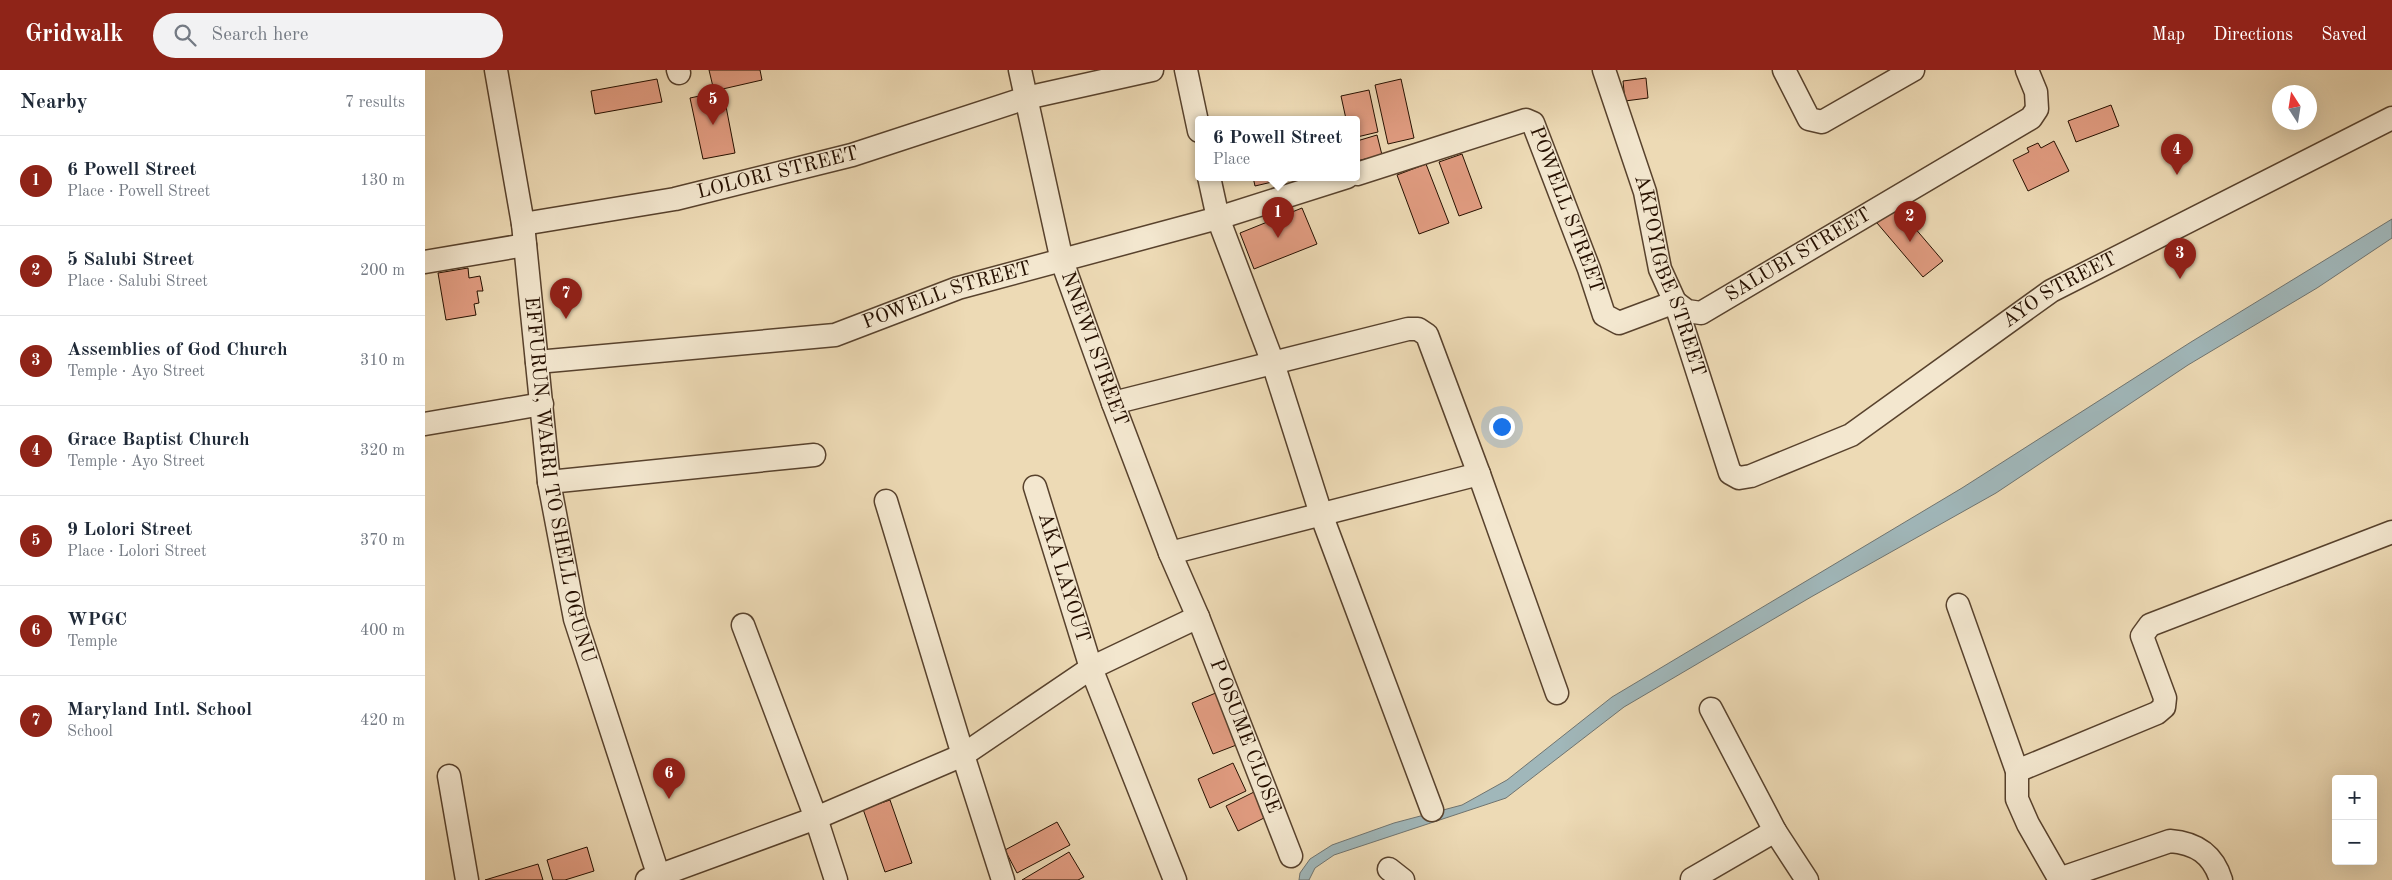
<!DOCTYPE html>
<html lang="en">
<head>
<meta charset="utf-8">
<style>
	body { margin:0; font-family:"Old Standard TT",serif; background:#f2f2f3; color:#1f2937 }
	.controls { position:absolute; right:15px; bottom:15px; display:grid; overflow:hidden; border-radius:5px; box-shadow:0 5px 20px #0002 }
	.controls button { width:45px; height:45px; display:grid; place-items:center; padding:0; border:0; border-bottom:1px solid #e0e1e3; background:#fff; color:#1f2937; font:25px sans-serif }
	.compass { position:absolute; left:1847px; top:15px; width:45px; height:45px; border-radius:50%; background:#fff; box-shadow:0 5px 20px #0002; rotate:348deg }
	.you { position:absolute; left:1076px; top:356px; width:18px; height:18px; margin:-12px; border:4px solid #fff; border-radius:50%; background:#1a73e8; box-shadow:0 0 0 8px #1a73e833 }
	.badge { display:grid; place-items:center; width:32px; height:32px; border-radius:50%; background:#8f2418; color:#fff; font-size:16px; font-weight:700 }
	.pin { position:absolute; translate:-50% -41px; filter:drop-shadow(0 1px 2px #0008) }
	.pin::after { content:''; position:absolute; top:26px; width:18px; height:15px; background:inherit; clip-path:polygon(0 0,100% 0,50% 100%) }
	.popup { position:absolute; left:770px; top:46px; width:165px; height:65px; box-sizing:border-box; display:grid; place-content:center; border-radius:5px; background:#fff; filter:drop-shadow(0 1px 4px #0005); font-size:16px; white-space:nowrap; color:#747a83 }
	.popup b { font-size:19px; color:#1f2937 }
	.popup::after { content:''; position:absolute; left:50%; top:100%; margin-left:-10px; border:10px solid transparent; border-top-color:#fff }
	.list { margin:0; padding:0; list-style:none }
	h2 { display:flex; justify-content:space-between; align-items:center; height:65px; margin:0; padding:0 20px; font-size:21px }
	h2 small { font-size:16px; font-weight:400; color:#747a83 }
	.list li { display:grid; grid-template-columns:32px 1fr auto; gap:15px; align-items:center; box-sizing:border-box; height:90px; padding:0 20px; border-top:1px solid #e0e1e3 }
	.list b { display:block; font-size:19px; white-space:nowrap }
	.list p { margin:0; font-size:16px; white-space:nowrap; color:#747a83 }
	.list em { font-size:16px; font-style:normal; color:#747a83 }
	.icon { flex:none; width:28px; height:28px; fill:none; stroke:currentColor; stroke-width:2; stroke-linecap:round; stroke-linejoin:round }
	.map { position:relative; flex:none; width:1967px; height:810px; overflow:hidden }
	header { display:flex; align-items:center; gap:30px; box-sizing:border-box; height:70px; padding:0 25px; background:#8f2418; color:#fff }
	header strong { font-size:24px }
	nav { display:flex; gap:28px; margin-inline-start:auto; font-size:18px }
	.search { width:350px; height:45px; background:#f2f2f3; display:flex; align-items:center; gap:12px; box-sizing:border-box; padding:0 18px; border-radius:28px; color:#747a83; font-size:19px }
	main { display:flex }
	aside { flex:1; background:#fff }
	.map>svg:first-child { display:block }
</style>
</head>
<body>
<header>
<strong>Gridwalk</strong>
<div class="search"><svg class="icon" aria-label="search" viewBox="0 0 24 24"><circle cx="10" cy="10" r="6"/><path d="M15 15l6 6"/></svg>Search here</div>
<nav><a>Map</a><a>Directions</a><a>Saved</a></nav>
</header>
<main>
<aside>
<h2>Nearby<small>7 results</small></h2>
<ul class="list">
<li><span class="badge">1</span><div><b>6 Powell Street</b><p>Place · Powell Street</p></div><em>130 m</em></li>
<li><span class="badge">2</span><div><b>5 Salubi Street</b><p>Place · Salubi Street</p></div><em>200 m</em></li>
<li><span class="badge">3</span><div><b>Assemblies of God Church</b><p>Temple · Ayo Street</p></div><em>310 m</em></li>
<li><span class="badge">4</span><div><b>Grace Baptist Church</b><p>Temple · Ayo Street</p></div><em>320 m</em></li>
<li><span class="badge">5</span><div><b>9 Lolori Street</b><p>Place · Lolori Street</p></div><em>370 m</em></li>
<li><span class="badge">6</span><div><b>WPGC</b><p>Temple</p></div><em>400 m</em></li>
<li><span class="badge">7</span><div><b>Maryland Intl. School</b><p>School</p></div><em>420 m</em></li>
</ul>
</aside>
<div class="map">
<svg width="1967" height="810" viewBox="0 0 1967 810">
	<rect width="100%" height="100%" fill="#eddab5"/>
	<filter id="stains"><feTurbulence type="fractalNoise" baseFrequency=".004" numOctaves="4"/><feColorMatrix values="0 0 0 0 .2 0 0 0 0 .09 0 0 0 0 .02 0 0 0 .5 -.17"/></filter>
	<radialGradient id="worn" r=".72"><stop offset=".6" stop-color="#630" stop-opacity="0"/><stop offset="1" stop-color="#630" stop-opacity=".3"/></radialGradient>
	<path fill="#a0b7ba" stroke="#6f7470" d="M1967 149V168L1892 218 1763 295 1571 423 1386 527 1199 637 1081 728 909 785 890 798 884 810H874L875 803 885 789 907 775 969 753 1037 735 1082 710 1187 627 1537 418 1766 272Z"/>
	<path fill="#e19c81" stroke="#261000" d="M284 0H335L337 10 289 21Z
		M1221 8 1223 28 1200 31 1198 11Z
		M232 9 237 32 170 44 166 21Z
		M976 9 989 68 963 74 950 15Z
		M944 20 953 62 932 67V49H921L916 26Z
		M298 21 310 83 278 89 265 28Z
		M1686 35 1694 56 1651 72 1643 51Z
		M952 65 957 85 932 91V71Z
		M1629 71 1644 101 1603 121 1588 90 1604 82 1602 78 1613 73 1616 78Z
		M1037 84 1057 138 1034 146 1014 92Z
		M1001 94 1024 153 994 164 972 105Z
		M828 107H859L860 109 830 116Z
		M1471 136 1518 191 1498 207 1452 153Z
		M877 138 892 174 829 199 815 163Z
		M43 198 44 208 55 206 58 221H52L54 233 49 234 51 245 21 250 13 203Z
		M793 622 814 674 788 684 767 633Z
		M808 693 821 721 785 738 773 709Z
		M829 722 841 747 813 761 801 736Z
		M465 730 487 793 460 802 438 739Z
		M632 752 645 775 592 803 580 780Z
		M162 777 169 801 140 810H128L122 790Z
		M644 782 659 807 653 810H597Z
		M113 794 118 810H60Z"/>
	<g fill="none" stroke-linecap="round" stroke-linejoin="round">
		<g stroke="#58422d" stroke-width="25">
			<g id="minor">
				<path id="s1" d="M71 0 98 154 124 412 150 549 235 810"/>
				<path d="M253 0 254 3"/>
				<path id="s2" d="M595 0 637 191 688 333 745 483 773 547 866 786"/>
				<path d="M761 0 774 61"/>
				<path id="s3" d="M1179 0 1220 122 1235 199 1250 232 1305 403 1314 408 1326 406 1426 365 1626 221 1967 48"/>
				<path d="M1359 0 1384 49 1397 52 1488 0"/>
				<path id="s4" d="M932 104 1101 50 1108 53 1164 199 1179 245 1194 253 1250 232 1262 241 1276 243 1606 48 1612 39 1611 22 1602 0"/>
				<path d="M784 107 793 148 848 293 896 444 1007 740"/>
				<path id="s5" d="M98 154 250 129 427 85 601 28 727 0"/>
				<path d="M0 192 100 175"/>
				<path id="s6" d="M112 292 410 265 533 218 793 148 922 107"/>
				<path d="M688 333 983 259H993L1002 265 1054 404 1132 623"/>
				<path d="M0 354 117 334"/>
				<path d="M124 412 389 385"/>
				<path id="s7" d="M610 417 666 598 750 810"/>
				<path d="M461 431 538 685 578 810"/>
				<path d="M745 483 1054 404"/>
				<path d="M1533 535 1592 701V729L1603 754 1635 810"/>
				<path d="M318 555 391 748 411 810"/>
				<path d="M1286 639 1350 761 1382 810"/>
				<path d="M1592 701 1732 643 1739 637 1740 628 1717 566 1725 555 1967 462"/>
				<path d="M24 706 42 810"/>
				<path d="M964 799 978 810"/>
				<path d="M1267 809 1350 761"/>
				<path d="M1634 809 1745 771C1771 773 1788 784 1796 810"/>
				<path d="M222 810 391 748 538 685 666 598 773 547"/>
			</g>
		</g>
		<use href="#minor" stroke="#f3e7cf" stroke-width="22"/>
	</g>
	<g text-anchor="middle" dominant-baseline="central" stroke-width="5" stroke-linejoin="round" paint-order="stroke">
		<g font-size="20" fill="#261000" stroke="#f3e7cf">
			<text stroke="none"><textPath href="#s5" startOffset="260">LOLORI STREET</textPath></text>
			<text stroke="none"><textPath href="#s4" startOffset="278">POWELL STREET</textPath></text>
			<text stroke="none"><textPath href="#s4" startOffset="609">SALUBI STREET</textPath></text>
			<text stroke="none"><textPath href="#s3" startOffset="216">AKPOYIGBE STREET</textPath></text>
			<text stroke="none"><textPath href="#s3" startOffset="808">AYO STREET</textPath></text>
			<text stroke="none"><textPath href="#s6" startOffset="418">POWELL STREET</textPath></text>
			<text stroke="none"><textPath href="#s2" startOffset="289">NNEWI STREET</textPath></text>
			<text stroke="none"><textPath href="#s1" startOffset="415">EFFURUN, WARRI TO SHELL OGUNU</textPath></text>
			<text stroke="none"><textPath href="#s7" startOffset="95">AKA LAYOUT</textPath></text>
			<text stroke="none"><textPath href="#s2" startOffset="705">P OSUME CLOSE</textPath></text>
		</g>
	</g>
	<rect width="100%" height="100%" filter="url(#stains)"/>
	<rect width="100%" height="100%" fill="url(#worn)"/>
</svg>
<div class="controls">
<button>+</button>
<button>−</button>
</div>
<svg class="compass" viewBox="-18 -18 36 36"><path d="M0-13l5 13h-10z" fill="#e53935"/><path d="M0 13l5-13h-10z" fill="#747a83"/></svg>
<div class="you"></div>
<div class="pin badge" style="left:853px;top:168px">1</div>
<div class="popup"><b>6 Powell Street</b>Place</div>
<div class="pin badge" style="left:1485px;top:172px">2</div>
<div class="pin badge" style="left:1755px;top:209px">3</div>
<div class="pin badge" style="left:1752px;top:105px">4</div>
<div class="pin badge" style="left:288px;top:55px">5</div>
<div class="pin badge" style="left:244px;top:729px">6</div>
<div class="pin badge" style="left:141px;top:249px">7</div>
</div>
</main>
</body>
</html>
